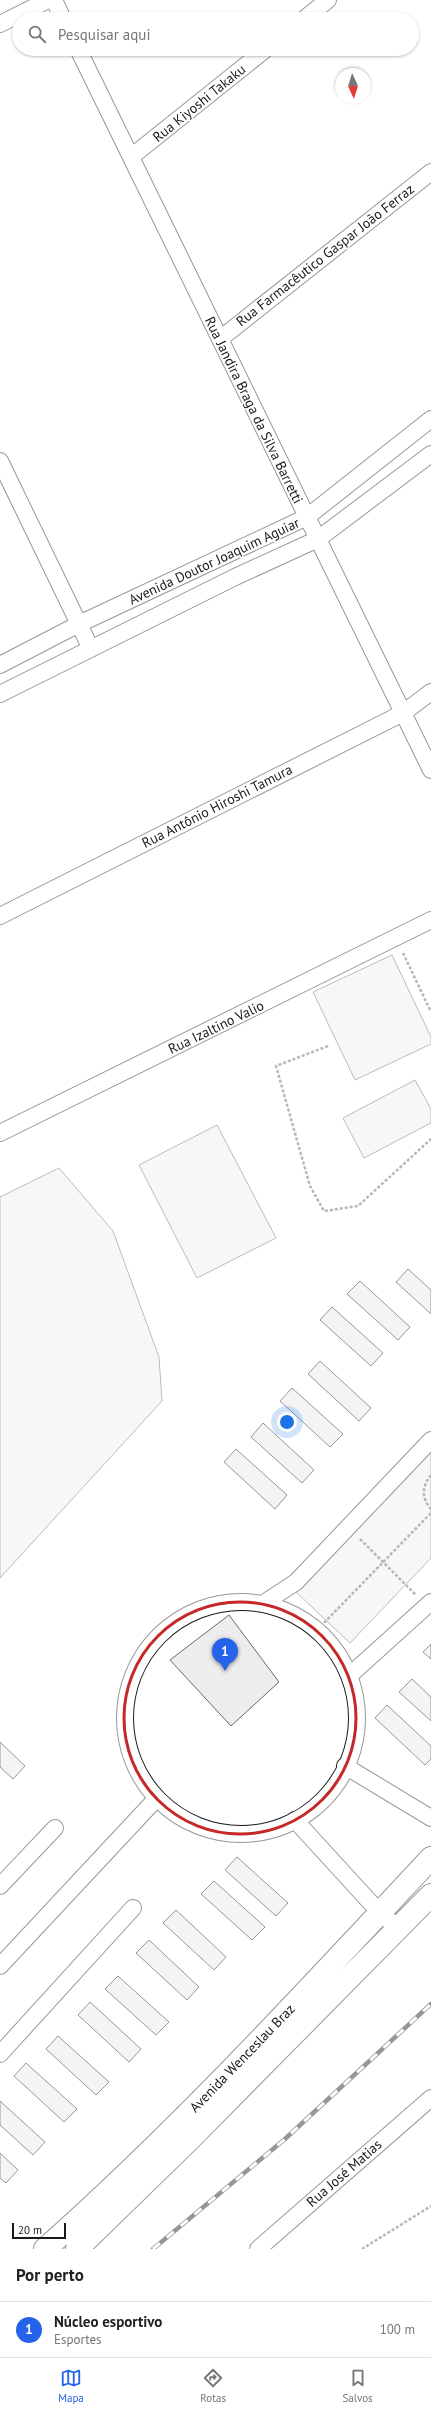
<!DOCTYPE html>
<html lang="pt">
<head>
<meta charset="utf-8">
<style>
	body { margin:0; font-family:"PT Sans",sans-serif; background:#f2f2f2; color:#222 }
	.compass { position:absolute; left:335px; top:68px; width:36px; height:36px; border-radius:50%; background:#fff; box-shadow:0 1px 3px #0004; rotate:176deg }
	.scale { position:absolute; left:12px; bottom:10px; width:54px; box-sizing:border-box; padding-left:4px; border:2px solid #1a1a1a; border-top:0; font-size:11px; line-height:14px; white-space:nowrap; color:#1a1a1a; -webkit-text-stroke:3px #fff; paint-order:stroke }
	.you { position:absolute; left:287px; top:1422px; width:14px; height:14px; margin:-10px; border:3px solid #fff; border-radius:50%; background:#1a73e8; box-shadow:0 0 0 6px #1a73e833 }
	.badge { display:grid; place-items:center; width:26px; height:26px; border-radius:50%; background:#2563eb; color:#fff; font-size:13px; font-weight:700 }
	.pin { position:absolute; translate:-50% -33px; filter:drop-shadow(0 1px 2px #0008) }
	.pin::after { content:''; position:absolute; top:21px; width:14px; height:12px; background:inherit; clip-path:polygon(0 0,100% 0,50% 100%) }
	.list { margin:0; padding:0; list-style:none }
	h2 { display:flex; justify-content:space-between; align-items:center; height:52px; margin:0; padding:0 16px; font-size:17px }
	h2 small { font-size:13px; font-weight:400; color:#767676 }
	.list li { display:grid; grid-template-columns:26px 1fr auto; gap:12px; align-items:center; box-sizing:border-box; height:56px; padding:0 16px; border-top:1px solid #e0e0e0 }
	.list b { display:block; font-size:15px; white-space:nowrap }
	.list p { margin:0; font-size:13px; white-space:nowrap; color:#767676 }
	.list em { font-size:13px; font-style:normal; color:#767676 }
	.icon { flex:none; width:22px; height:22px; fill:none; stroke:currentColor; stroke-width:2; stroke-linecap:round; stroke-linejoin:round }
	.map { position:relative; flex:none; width:431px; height:2249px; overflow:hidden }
	.search { position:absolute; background:#fff; box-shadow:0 1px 3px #0004; left:12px; right:12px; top:12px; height:44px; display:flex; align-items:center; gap:10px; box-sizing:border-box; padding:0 14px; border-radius:22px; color:#767676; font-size:15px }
	.sheet { height:108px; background:#fff }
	nav { display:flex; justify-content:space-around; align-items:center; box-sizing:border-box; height:56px; border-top:1px solid #e0e0e0; background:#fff; font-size:11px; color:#767676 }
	nav a { display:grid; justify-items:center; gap:2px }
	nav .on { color:#2563eb }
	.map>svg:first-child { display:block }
</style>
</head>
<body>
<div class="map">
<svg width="431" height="2249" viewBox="0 0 431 2249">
	<rect width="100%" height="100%" fill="#fff"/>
	<path fill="#ededed" stroke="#6a6a6a" d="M392 955 431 1037V1044L355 1080 313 992Z
		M415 1080 431 1109V1123L364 1158 343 1118Z
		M217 1125 276 1238 197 1278 139 1165Z
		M59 1168 113 1231 159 1357 162 1401 0 1578V1197Z
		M431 1445V1558L350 1643 294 1590Z
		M229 1615 279 1682 231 1726 170 1660Z"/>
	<path fill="#e6e6e6" stroke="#1a1a1a" d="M408 1269 431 1290V1314L396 1282Z
		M360 1281 410 1327 398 1340 347 1294Z
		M332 1307 383 1353 371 1366 320 1320Z
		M320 1361 371 1408 359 1421 308 1374Z
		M292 1388 343 1434 330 1447 280 1401Z
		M263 1423 314 1470 302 1483 251 1437Z
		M236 1449 287 1495 275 1509 224 1462Z
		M431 1644V1659L423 1652Z
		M412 1679 431 1697V1721L399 1692Z
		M387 1705 431 1746V1759L425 1765 375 1718Z
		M0 1742 25 1766 13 1779 0 1767Z
		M237 1857 288 1903 276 1916 225 1870Z
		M214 1881 265 1927 252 1940 201 1894Z
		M176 1910 226 1957 214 1970 163 1923Z
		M149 1940 199 1987 187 2000 136 1953Z
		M118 1976 169 2022 156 2035 105 1989Z
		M90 2002 141 2049 129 2062 78 2015Z
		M58 2036 109 2082 96 2095 46 2049Z
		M26 2063 77 2109 64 2122 14 2076Z
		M0 2101 45 2142 33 2155 0 2125Z
		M0 2153 18 2170 6 2183 0 2178Z"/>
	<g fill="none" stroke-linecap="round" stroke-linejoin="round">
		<g stroke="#1a1a1a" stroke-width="18">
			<path id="street" d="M54 0 63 19
				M304 19 328 0
				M0 24 48 0
				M78 49 431 770
				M131 157 266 49
				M220 339 431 172
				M0 461 91 649
				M0 665 79 624 307 517 431 419
				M0 694 235 577 318 539 431 454
				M0 916 403 713 431 692
				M0 1133 431 920
				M125 1718a116 116 0 1 1 232 0a116 116 0 1 1-232 0Z
				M264 1603 296 1582 431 1440
				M349 1676 431 1602
				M345 1766 431 1818
				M295 1820 380 1913 398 1928
				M0 1886 55 1828
				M0 1966 156 1799
				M0 2054 133 1908
				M258 2249 431 2098"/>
		</g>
		<g stroke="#1a1a1a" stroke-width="24">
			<path id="secondary" d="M45 2249C182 2127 306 1992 431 1858
				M77 2249 189 2140 431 1895"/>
		</g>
		<path stroke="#5f5f5f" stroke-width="2.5" stroke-dasharray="3 2" stroke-linecap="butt" d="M403 953 431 1012
			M328 1046 276 1066 310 1186 324 1211 358 1206 431 1139
			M431 1475C422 1486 421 1498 431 1509
			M360 1539 416 1595
			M317 1630 431 1513
			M362 2249 431 2206"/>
		<use href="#street" stroke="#fff" stroke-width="16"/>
		<use href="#secondary" stroke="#fff" stroke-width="22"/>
		<g stroke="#1a1a1a" stroke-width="4.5">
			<path id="rail" d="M153 2249 285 2139 431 2004"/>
		</g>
		<use href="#rail" stroke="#fff" stroke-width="3" stroke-dasharray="9" stroke-linecap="butt"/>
	</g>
	<path d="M0 0H431V2249H0ZM124 1718a116 116 0 1 1 232 0a116 116 0 1 1-232 0Z" fill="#fff" fill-opacity=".55" fill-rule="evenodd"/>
	<path fill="none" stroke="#c62828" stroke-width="3" stroke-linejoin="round" d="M124 1718a116 116 0 1 1 232 0a116 116 0 1 1-232 0Z"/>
	<g text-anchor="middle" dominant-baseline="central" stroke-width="3" stroke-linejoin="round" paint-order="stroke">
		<g font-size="14" fill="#1a1a1a" stroke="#fff">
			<text transform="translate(199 103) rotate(-39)">Rua Kiyoshi Takaku</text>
			<text transform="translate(325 255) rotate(-38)">Rua Farmacêutico Gaspar João Ferraz</text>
			<text transform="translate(254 410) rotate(64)">Rua Jandira Braga da Silva Barretti</text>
			<text transform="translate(214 561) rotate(-25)">Avenida Doutor Joaquim Aguiar</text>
			<text transform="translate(217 806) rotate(-27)">Rua Antônio Hiroshi Tamura</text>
			<text transform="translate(216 1027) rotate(-26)">Rua Izaltino Valio</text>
			<text transform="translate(242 2058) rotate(-46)">Avenida Wenceslau Braz</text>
			<text transform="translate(344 2173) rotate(-41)">Rua José Matias</text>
		</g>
	</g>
</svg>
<svg class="compass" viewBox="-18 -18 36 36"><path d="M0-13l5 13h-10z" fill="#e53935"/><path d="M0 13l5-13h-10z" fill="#767676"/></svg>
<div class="scale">20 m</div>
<div class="you"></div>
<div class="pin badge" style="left:225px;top:1671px">1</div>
<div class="search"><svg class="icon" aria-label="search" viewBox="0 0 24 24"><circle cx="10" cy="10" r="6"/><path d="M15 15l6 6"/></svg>Pesquisar aqui</div>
</div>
<section class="sheet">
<h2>Por perto<small></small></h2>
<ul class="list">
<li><span class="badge">1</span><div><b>Núcleo esportivo</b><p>Esportes</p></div><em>100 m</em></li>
</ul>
</section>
<nav>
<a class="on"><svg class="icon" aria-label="map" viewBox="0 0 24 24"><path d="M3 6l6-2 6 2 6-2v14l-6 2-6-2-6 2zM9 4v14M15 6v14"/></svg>Mapa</a>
<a><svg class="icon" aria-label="directions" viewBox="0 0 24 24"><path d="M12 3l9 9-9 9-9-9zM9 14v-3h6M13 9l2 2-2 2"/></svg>Rotas</a>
<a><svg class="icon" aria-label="saved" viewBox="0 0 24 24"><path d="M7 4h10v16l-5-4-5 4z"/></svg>Salvos</a>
</nav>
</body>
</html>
